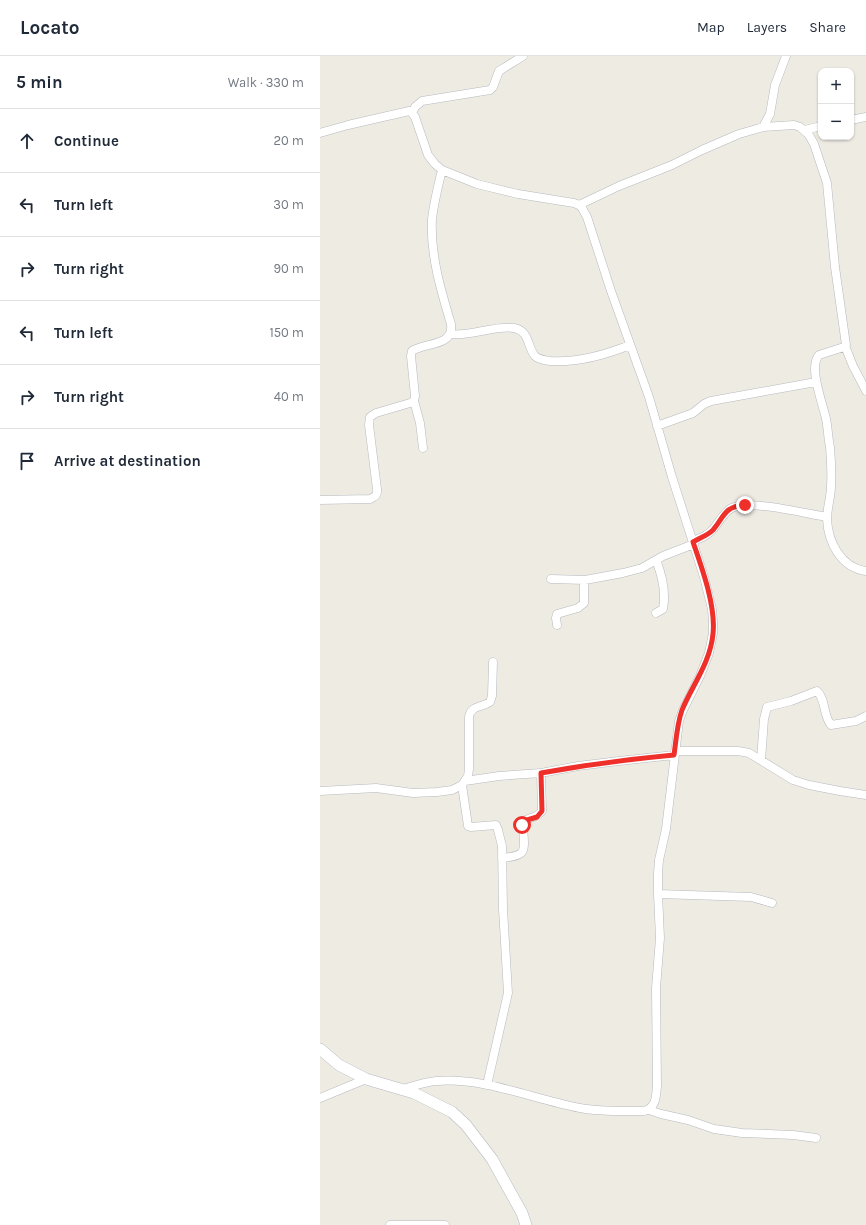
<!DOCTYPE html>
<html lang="en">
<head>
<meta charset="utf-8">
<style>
	body { margin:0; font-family:Karla,sans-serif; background:#f2f2f3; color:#1f2937 }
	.controls { position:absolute; right:12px; top:12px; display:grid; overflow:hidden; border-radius:8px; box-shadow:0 1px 3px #0004 }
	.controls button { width:36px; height:36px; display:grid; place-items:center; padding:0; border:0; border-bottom:1px solid #e0e1e3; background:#fff; color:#1f2937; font:20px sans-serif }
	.stop { position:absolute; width:12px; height:12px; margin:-9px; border:3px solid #ef2f29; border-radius:50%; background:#fff }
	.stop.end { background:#ef2f29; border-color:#fff; box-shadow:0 1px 4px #0008 }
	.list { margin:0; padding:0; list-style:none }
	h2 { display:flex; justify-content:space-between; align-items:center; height:52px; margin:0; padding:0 16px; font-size:17px }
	h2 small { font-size:13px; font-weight:400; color:#747a83 }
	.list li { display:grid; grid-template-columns:26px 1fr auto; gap:12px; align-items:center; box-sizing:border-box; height:64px; padding:0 16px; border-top:1px solid #e0e1e3 }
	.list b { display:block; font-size:15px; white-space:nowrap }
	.list em { font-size:13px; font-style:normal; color:#747a83 }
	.icon { flex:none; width:22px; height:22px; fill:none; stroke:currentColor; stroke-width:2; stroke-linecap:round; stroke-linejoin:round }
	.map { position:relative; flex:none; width:546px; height:1169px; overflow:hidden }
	header { display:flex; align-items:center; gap:24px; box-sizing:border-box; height:56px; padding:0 20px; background:#fff; border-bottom:1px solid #e0e1e3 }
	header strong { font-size:19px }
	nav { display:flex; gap:22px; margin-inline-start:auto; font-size:14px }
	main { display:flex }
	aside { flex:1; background:#fff }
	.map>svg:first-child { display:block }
</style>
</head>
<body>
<header>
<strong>Locato</strong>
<nav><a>Map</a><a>Layers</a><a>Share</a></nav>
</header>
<main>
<aside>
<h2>5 min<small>Walk · 330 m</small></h2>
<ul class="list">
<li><svg class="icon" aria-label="ahead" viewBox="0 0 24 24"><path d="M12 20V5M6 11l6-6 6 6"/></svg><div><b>Continue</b></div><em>20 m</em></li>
<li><svg class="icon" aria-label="left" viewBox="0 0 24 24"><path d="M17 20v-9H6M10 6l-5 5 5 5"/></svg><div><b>Turn left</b></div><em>30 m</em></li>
<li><svg class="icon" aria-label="right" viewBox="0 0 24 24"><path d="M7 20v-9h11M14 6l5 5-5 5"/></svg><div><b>Turn right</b></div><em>90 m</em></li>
<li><svg class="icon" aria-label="left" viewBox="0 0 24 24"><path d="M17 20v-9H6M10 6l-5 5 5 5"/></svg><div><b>Turn left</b></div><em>150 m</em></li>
<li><svg class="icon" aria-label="right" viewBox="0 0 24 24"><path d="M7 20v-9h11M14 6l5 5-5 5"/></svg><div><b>Turn right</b></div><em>40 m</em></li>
<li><svg class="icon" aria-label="arrive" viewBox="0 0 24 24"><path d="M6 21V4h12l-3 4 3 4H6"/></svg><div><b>Arrive at destination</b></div></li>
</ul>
</aside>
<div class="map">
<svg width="546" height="1169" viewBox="0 0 546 1169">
	<rect width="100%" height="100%" fill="#eeebe3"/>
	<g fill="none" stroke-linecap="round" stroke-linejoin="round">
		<g stroke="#b6b9be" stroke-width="9">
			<path id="minor" d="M92 57 95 51 102 45 170 34 173 31 179 15 203 0
				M531 64 546 61
				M443 71 450 58 455 29 466 0
				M485 74 501 70
				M0 77 28 69 89 55 92 57 95 61 108 99 115 108 122 114 157 128 198 138 254 147 259 149 262 152 267 161 291 235 329 341 352 421 384 521 392 553 393 566V577L389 597 380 620 363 654 359 665 346 773 339 804 338 817V838L340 882 336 932 337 1030C336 1041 336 1052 324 1055 303 1055 281 1056 260 1052 212 1043 165 1021 116 1025 105 1026 94 1030 83 1033
				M259 149 299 130 352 109 382 94 419 78 443 71 474 69 480 71 489 79 494 88 507 127 515 211 526 289 524 291 499 299C488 311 503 348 506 363 508 372 508 382 510 391 511 404 512 417 511 430 511 441 507 452 507 463 508 486 521 512 546 515
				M130 278C148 281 175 269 194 272 210 275 207 291 215 300 219 304 225 304 230 305 258 307 285 299 310 289
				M525 290 533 310 546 335
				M94 345 100 367 103 392
				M337 370 373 357 384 348 391 345 496 326
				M0 444 50 443C55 441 58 439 57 433L49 369 50 361 56 357 90 347 94 345 95 340 91 300 92 295C105 286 134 291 131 268 121 235 110 198 112 163 114 146 118 130 122 114
				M373 485C381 482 389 479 394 472 399 466 403 458 410 453 425 442 487 458 507 461
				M231 523 265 524 303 517 322 512 343 500 374 488
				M336 557 343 553C346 537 342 519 336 504
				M237 569 236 562 237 558 258 552 264 547V524
				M355 695H418L429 697 473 724 489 729 520 735 546 739
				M441 704 444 663 447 651 471 645 497 635C506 643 503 660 511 669L536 665 546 660
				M145 725 179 720 221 717 258 710 299 705 354 699
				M142 729 148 770 151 771 176 769 178 774 182 790 183 853 188 937 167 1029
				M0 735 56 732 93 737 117 736 132 734 142 729 148 720 149 713V661C151 649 161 652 170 646L172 640 173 606
				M182 802C188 801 197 801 201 797 207 793 202 773 203 766 209 761 217 762 222 755L221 717
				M338 838 431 841 452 847
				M0 1042 46 1023
				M329 1054 341 1058 368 1064 394 1073 422 1077 473 1079 496 1082
				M70 1169H125"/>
		</g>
		<g stroke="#b6bac0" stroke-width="12">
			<path id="secondary" d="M0 993 19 1009 46 1023 94 1037 132 1056 146 1069 172 1103 202 1157 206 1169"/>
		</g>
		<use href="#minor" stroke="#fff" stroke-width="8"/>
		<use href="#secondary" stroke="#fff" stroke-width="11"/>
	</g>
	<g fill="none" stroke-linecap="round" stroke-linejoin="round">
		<path stroke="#ef2f29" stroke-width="5" d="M202 769 204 765 217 761 222 755 221 717C265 709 309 703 354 699 356 685 357 668 362 654 373 628 390 607 393 578 396 550 382 512 373 486 380 482 388 479 393 474 405 460 403 451 425 449"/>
	</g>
</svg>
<div class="controls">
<button>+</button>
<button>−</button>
</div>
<div class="stop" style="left:202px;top:769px"></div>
<div class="stop end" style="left:425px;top:449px"></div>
</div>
</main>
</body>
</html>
